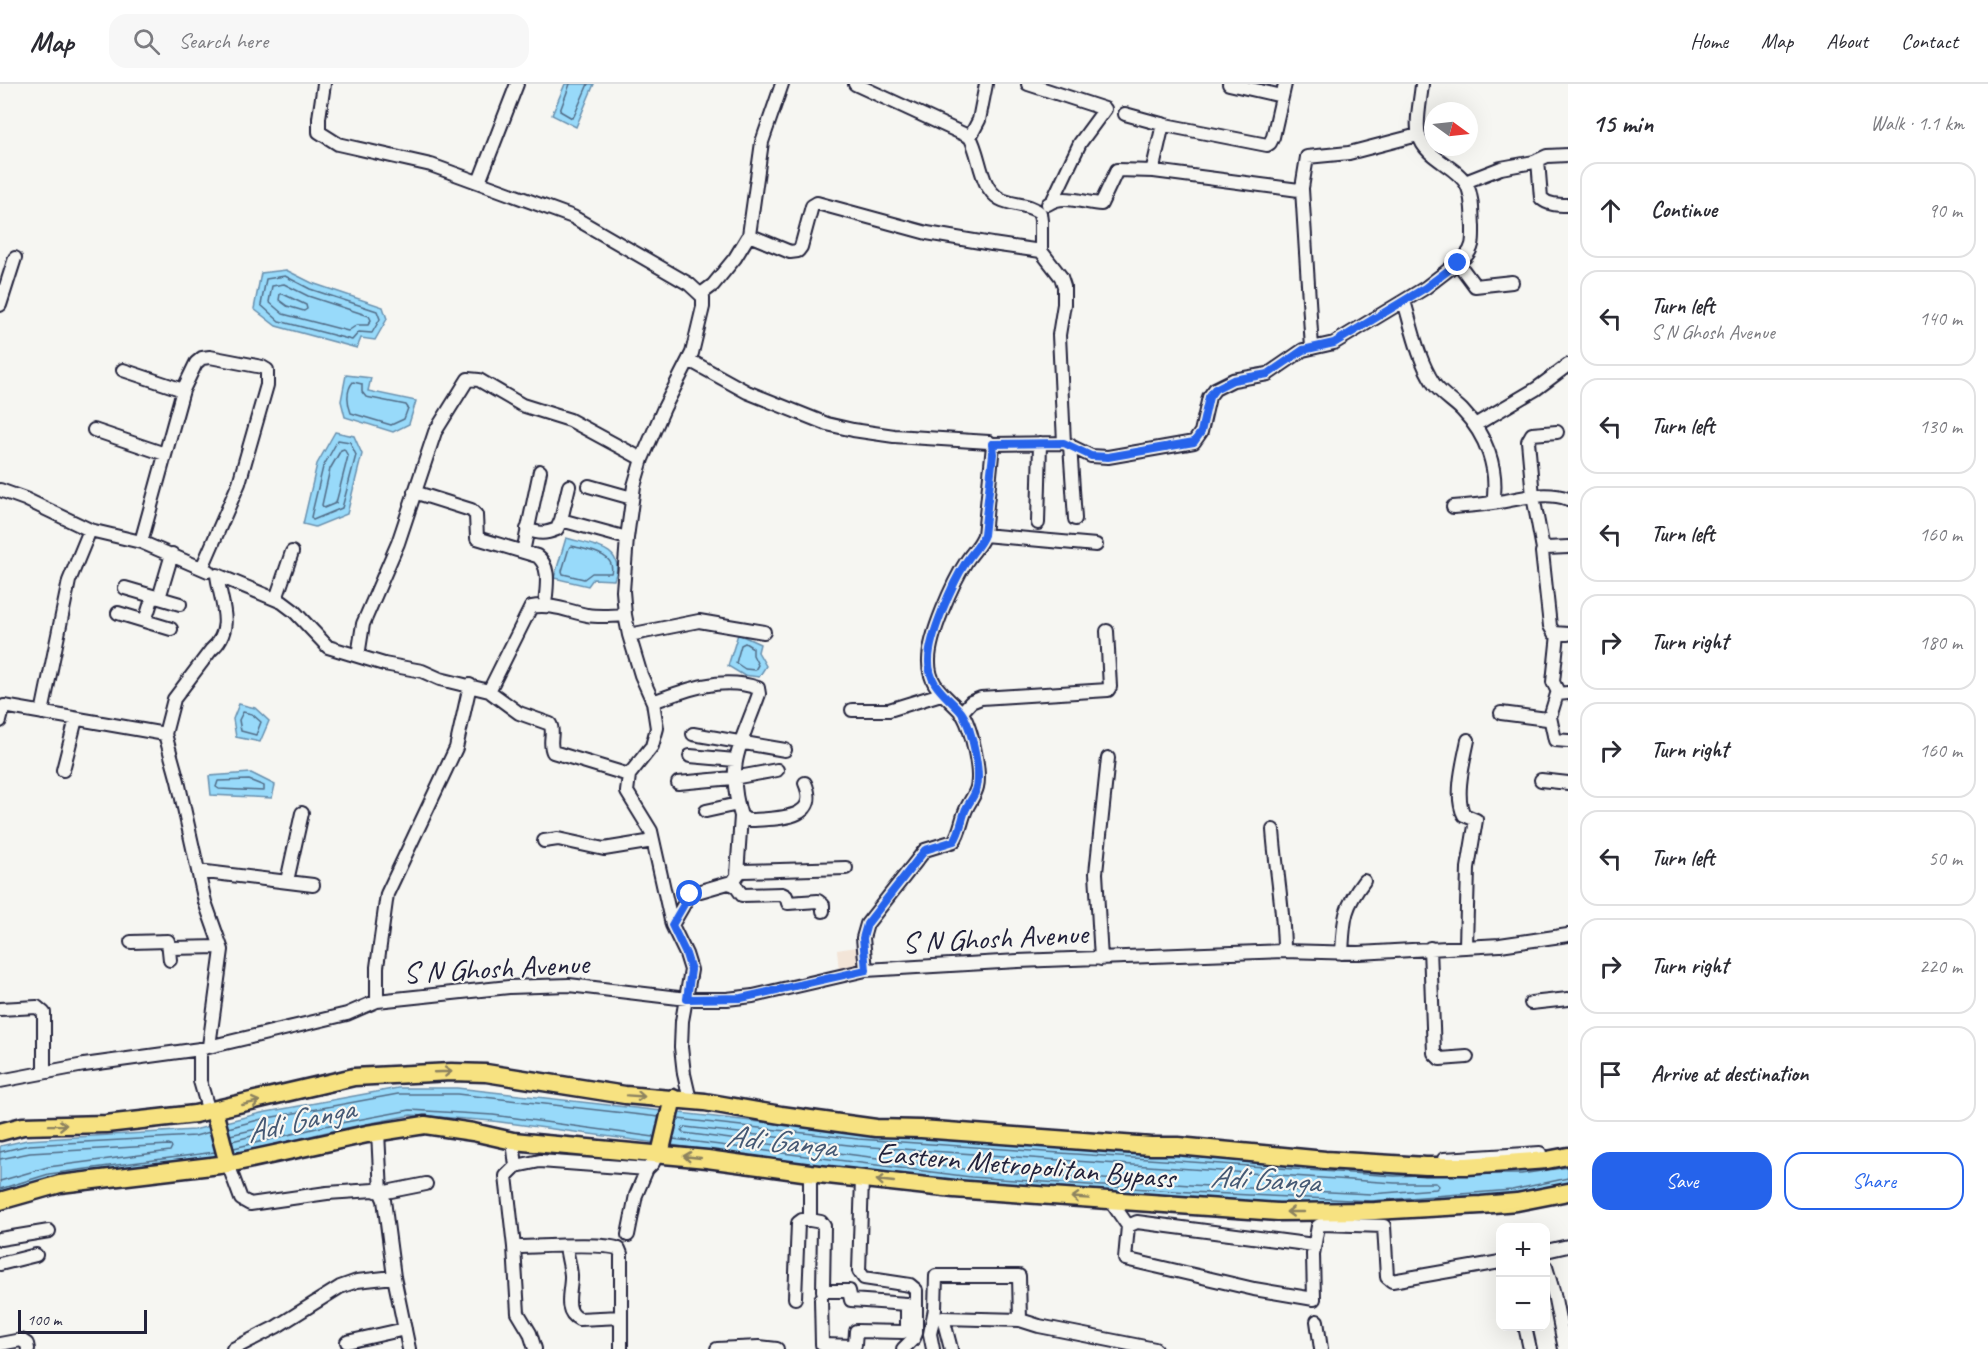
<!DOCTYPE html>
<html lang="en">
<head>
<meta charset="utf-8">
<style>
	body { margin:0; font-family:Caveat,sans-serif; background:#f7f7f7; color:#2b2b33 }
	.controls { position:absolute; right:18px; bottom:18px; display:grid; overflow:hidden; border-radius:12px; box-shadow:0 6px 24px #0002 }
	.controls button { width:54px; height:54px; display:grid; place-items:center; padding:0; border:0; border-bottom:2px solid #e1e1e2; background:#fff; color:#2b2b33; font:30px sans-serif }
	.compass { position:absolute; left:1424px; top:18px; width:54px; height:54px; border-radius:50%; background:#fff; box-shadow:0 6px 24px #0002; rotate:105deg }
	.scale { position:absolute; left:18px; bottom:15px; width:129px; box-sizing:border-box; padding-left:6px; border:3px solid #22223b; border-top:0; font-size:16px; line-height:21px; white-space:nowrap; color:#22223b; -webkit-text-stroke:4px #f6f6f2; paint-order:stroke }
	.stop { position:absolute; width:18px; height:18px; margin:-14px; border:4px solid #2563eb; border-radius:50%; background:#fff }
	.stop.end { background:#2563eb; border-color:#fff; box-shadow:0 2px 6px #0008 }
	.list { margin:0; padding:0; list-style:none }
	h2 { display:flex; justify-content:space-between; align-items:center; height:78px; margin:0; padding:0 24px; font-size:26px }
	h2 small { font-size:20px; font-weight:400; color:#7c7c81 }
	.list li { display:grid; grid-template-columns:39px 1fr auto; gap:18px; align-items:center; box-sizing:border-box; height:96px; margin:0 12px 12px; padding:0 12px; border:2px solid #e1e1e2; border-radius:18px }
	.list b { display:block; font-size:22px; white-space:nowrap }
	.list p { margin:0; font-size:20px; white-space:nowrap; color:#7c7c81 }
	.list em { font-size:20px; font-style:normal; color:#7c7c81 }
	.actions { display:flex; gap:12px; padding:18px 24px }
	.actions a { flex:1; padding:14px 0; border:2px solid #2563eb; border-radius:18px; text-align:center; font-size:21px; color:#2563eb }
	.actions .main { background:#2563eb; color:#fff }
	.icon { flex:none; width:33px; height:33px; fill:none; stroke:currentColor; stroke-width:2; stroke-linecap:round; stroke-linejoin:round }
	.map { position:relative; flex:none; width:1568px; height:1265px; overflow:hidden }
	header { display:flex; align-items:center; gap:36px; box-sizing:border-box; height:84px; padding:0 30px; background:#fff; border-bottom:2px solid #e1e1e2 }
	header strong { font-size:28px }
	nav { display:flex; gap:33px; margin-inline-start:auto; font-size:21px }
	.search { width:420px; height:54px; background:#f7f7f7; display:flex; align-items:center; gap:15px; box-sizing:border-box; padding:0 21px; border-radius:18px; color:#7c7c81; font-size:22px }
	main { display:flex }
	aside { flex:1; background:#fff }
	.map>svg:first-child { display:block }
</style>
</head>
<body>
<header>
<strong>Map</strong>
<div class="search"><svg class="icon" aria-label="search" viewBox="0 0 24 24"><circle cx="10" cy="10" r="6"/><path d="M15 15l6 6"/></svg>Search here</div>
<nav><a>Home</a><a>Map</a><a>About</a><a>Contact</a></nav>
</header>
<main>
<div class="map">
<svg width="1568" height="1265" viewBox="0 0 1568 1265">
	<rect width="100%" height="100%" fill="#f6f6f2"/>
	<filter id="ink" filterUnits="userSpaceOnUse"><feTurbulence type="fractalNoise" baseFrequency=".0167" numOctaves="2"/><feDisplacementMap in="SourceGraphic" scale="12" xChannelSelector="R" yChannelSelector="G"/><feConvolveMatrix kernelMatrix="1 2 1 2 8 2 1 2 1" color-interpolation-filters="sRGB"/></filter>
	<g filter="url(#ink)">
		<path fill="#f3e5d8" d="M857 863 860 884 839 888 837 866Z"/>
		<path fill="#98dafa" stroke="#6990ae" stroke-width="1.5" d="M565 0H594L576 43 552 31Z
			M286 186 312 199 383 223 387 235 375 256 361 254 357 264 276 242 254 225 261 189Z
			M346 291 371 294 368 307 416 317 409 340 393 348 345 333 341 317Z
			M335 348 354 352 362 370 347 430 315 443 303 440 317 380Z
			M566 454C590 461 628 463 614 496L593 495 588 502 554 494Z
			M738 550 760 560 758 568 766 582 759 593 743 591 728 582Z
			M239 620 255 624 269 637 260 658 236 653 233 635Z
			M251 689 275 701 272 714 211 711 209 692Z
			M398 1004H457L859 1049 1182 1072 1396 1086 1568 1077V1100L1513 1112 1372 1123 1189 1114 970 1099 849 1085 493 1037 411 1031 327 1048 223 1073 0 1111V1062L27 1056 194 1046 261 1029Z"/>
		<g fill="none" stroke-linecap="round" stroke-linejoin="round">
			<path stroke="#516c87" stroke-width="1.5" d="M570 0 560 27 572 34 574 32 588 0
				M285 192 310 205 377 227 380 235 372 249 359 248 352 256 279 237 261 221 266 195Z
				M284 200 308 212 369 232 371 236 368 241H357L348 247 283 230 269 218 272 202Z
				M280 210H283L306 221 307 225 304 227 287 222 279 216Z
				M353 298 362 300V308L366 313 406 321 408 324 404 335 391 341 351 329C347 319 346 306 353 298Z
				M338 356 350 358 356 371 342 424 313 436 311 433 323 383Z
				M344 365 348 372 336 419 324 424 322 421 330 385 341 366Z
				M572 462C585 466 617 469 611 489H592L584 495 563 490 562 487 569 464Z
				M745 559 753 564V571L758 581 755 586 745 585 736 579 741 561Z
				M243 628 252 630 261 638 256 651 241 647 239 636Z
				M249 696 264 702V707L219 705 216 703 218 697Z
				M678 1035 858 1055 1395 1092 1418 1091
				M685 1043 858 1062 1395 1099H1436L1439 1102 1436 1105 1371 1110 1190 1101 971 1086 684 1049 681 1046Z
				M228 1044 262 1035 398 1010H457L659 1033
				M230 1051 278 1040 282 1042 280 1045 232 1057
				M673 1055 971 1093 1190 1108 1371 1117 1512 1106 1568 1094
				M234 1064 325 1042 410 1026 493 1031 654 1053
				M0 1068 29 1061 195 1052 210 1048
				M0 1075 30 1069 169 1061 172 1063 170 1067 48 1083 0 1097
				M1488 1090H1521L1568 1083
				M0 1105 49 1090 215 1068"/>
			<g stroke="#22223b" stroke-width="16">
				<path id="minor" d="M324 0 319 34V48L338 60 431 81 573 133 689 200 703 213V223L692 269 664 324 642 375 634 402 627 454 623 507 625 531 629 551 641 591 653 618 657 644 652 662 629 691 627 708 651 747 672 841 686 870 691 886 682 937 681 963 684 990 690 1016
					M855 0 970 53C981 72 979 103 1000 115 1013 122 1029 119 1040 129L1041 137V167L1061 193 1064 202V220L1059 251 1064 359
					M1028 0 1105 25 1080 59 1053 116
					M1229 0 1282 12
					M1125 30 1165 41 1267 61 1270 59 1273 53 1285 0
					M1163 40 1153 84 1154 87 1299 106 1302 104 1307 73 1349 69 1418 51
					M970 53 979 36 986 0
					M1538 76 1541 114C1548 121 1558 121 1568 121
					M479 98 517 0
					M1465 98 1501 84 1534 78 1547 72 1568 71
					M1302 105 1312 264
					M1048 120C1062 109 1084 119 1101 120L1117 86 1154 87
					M749 151 790 168 798 167 801 163 812 122 817 119 927 149 992 160 1041 167
					M1458 179 1475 202 1512 198
					M701 210 713 201 735 174 749 151 762 58 782 0
					M1404 217C1412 244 1418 276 1434 300 1441 310 1453 317 1462 326 1486 351 1499 384 1493 419
					M0 221 15 174
					M689 276 747 308 827 340 853 346 894 352 989 358 993 361 984 451C980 462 972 468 966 478 953 498 929 552 929 576 928 603 946 611 961 628 971 641 981 687 977 703 975 712 968 719 965 728 961 738 960 749 954 757L925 766 867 840 863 854 866 886
					M123 286 183 306
					M1475 341 1536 305 1568 281
					M94 346 165 370
					M992 360 1064 359 1091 372 1108 373 1194 358 1201 348 1209 313 1215 305 1233 296 1268 290 1303 266 1334 259 1425 204 1465 173C1474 164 1473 155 1473 143 1472 129 1473 114 1467 101 1456 81 1425 75 1419 51 1415 39 1421 14 1422 0
					M1070 361 1075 435
					M589 402 632 414
					M0 406 25 415 90 446 141 458 208 487
					M414 408 471 426 476 431 477 454 537 472C552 483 546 505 545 522
					M1453 423C1466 422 1479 421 1492 419 1517 416 1543 406 1568 415
					M561 436 569 402
					M1038 439 1040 359
					M527 445C539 450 545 450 557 445L561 436 627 454
					M984 451 1096 461
					M141 458 183 306 196 279 202 274 210 273 262 283 267 286V301L239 399 202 484
					M1568 463 1546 464 1542 468 1550 542 1554 549 1568 550
					M1543 465 1533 412 1528 357 1532 350 1557 348
					M523 468 540 387
					M125 504 180 520
					M159 514 172 470
					M276 515 292 468
					M118 529 171 545
					M625 531C612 532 599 533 587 531 568 527 550 519 531 523L489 607 519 629 550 640C555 648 548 658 553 668L629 691
					M145 537 153 512
					M1558 550 1553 598 1559 610
					M629 551 699 537 764 548
					M358 572 363 540 398 459 435 348 468 295 479 296 522 321 570 336 642 375
					M653 618C687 605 722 592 758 604L759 610C742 658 725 680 741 732L747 736H754C777 734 821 736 805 699
					M852 626H889L941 610
					M42 629 69 497 90 446
					M961 629 971 618 981 614 1108 606 1110 603 1107 547
					M1501 629 1547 635 1550 633 1557 610 1568 609
					M1550 633 1555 656 1568 657
					M0 637 4 622 165 650 178 697 205 818 222 866 209 962
					M165 650 174 615 211 566C236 545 220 517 217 491L282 518 294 527 328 563 384 580 422 587 440 595 489 607
					M693 650 785 666
					M690 672 735 676
					M63 686 76 635
					M1541 696 1568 699
					M678 699 733 694 777 686
					M706 727 738 720
					M1273 746C1276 787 1284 826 1284 867
					M544 757 558 755 604 765 653 757
					M198 787 313 801
					M737 791 741 732
					M287 797 302 729
					M732 799 739 789 743 787 846 784
					M672 841 690 810 728 799 735 801 742 811 782 810 786 812 788 819 818 817 823 821V827
					M131 858 168 857 170 876
					M1466 862 1468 784 1476 736 1464 731C1454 712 1464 676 1468 656
					M170 864 220 863
					M1430 864 1434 969 1440 975 1467 973
					M1342 869C1344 835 1343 825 1364 797
					M1101 875 1096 789 1108 674
					M377 917V883L387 810 456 664 470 601
					M1531 919 1568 915
					M0 925 37 923 44 929V988
					M200 965V997L209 1028
					M0 997 84 981 200 965 347 930 377 917 509 903 569 901 687 915H727L753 912 866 886 1018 877 1284 867 1359 869 1500 861 1568 851
					M378 1048 381 1109 426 1100
					M513 1057 516 1082
					M1444 1075 1540 1069
					M228 1080 241 1115 250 1120 327 1109 374 1106 381 1109 384 1116 394 1193 409 1265
					M810 1089V1136L821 1138 824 1142 823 1207H849L851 1216 907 1220V1245L903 1248 856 1247 855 1261 853 1262 825 1261 822 1260 821 1215
					M862 1095 859 1187 864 1194 910 1201 916 1206V1249L914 1254 903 1265
					M1110 1116 1128 1142
					M628 1151 636 1111 647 1085
					M0 1155 49 1147
					M1314 1161 1137 1138 1128 1142 1125 1175 1254 1205 1314 1215 1313 1170 1318 1142 1322 1140 1384 1142 1387 1193 1392 1197 1500 1178
					M566 1162C567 1172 570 1181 571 1191 572 1205 562 1227 579 1235L621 1233
					M514 1163C533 1163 606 1158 619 1165L621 1170V1265
					M1546 1167 1568 1162
					M0 1180 36 1171
					M1546 1183 1554 1210 1565 1265
					M795 1214 798 1139 802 1136H810
					M1317 1237 1321 1265
					M1525 1242 1530 1265
					M347 1258 405 1245
					M0 1260 21 1256 27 1260 28 1265
					M233 1265 276 1243 340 1203 357 1197 394 1193
					M535 1265 530 1249 518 1229 514 1163 506 1092 516 1082 540 1077 647 1085 653 1079 657 1070
					M717 1265 759 1263 777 1265
					M933 1265 930 1250 935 1225 936 1192H1019L1020 1236 1039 1242 1155 1265
					M951 1265 943 1234 1020 1236"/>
			</g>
			<g stroke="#22223b" stroke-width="21">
				<path id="major" d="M214 1027 228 1080
					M0 1048 23 1042 106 1040 195 1030 354 993 451 988 486 989 625 1011 705 1018 781 1031 876 1044 921 1045 1151 1062H1178L1325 1076 1426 1082H1467L1547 1076 1568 1072
					M660 1070 673 1014
					M0 1117 60 1100 228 1080 367 1050 425 1041 473 1048 513 1057 707 1075 810 1089 954 1105 1278 1128 1375 1127 1481 1121 1517 1118 1568 1108"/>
			</g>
			<use href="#minor" stroke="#f6f6f2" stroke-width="12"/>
			<use href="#major" stroke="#f7e281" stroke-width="16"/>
		</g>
		<defs><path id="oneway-shaft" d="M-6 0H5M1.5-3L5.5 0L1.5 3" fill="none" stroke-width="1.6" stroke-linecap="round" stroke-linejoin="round" transform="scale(1.5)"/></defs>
		<g stroke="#8c825e">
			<use href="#oneway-shaft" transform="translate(443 988) rotate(-2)"/>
			<use href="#oneway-shaft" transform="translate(636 1012) rotate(4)"/>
			<use href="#oneway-shaft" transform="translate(251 1019) rotate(-13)"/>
			<use href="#oneway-shaft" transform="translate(58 1041) rotate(-1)"/>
			<use href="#oneway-shaft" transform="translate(692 1073) rotate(-174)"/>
			<use href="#oneway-shaft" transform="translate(885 1097) rotate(-174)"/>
			<use href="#oneway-shaft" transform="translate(1080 1114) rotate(-176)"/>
			<use href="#oneway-shaft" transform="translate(1295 1128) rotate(180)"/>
		</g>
	</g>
	<g fill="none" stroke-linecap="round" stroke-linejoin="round" filter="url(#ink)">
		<path stroke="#2563eb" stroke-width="8" d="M690 810 672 841 686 870 691 886 687 915 741 914 866 886 863 854 867 840 925 766 954 757C960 749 961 738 965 727 968 719 975 712 977 703 981 687 971 641 961 628 946 611 928 601 929 576 929 552 953 498 966 478 972 468 980 462 984 451L993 370 992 360 1064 359 1091 372 1108 373 1194 358 1201 348 1209 313 1215 305 1233 296 1268 290 1303 266 1334 259 1425 204 1458 179"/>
	</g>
	<g text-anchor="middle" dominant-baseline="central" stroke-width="4.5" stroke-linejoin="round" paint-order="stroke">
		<g font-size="30" fill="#22223b" stroke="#f6f6f2">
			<text transform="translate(995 854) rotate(-3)">S N Ghosh Avenue</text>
			<text transform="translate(496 884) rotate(-3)">S N Ghosh Avenue</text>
			<text transform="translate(1026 1081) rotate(5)">Eastern Metropolitan Bypass</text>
		</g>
		<g font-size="32" font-style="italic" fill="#455974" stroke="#f6f6f2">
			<text transform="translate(300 1036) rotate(-13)">Adi Ganga</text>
			<text transform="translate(781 1057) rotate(6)">Adi Ganga</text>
			<text transform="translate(1265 1095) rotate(3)">Adi Ganga</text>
		</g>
	</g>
</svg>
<div class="controls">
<button>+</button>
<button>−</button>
</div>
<svg class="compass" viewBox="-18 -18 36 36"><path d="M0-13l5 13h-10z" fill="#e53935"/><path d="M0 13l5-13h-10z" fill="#7c7c81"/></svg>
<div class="scale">100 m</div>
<div class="stop" style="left:690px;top:810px"></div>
<div class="stop end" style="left:1458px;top:179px"></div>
</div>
<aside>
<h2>15 min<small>Walk · 1.1 km</small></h2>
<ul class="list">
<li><svg class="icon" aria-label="ahead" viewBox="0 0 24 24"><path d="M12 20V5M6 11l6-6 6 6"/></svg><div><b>Continue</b></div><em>90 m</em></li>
<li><svg class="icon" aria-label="left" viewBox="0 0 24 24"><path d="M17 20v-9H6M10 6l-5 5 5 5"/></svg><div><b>Turn left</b><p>S N Ghosh Avenue</p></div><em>140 m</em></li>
<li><svg class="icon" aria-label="left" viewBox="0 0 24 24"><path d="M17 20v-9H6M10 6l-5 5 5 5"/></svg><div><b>Turn left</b></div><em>130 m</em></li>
<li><svg class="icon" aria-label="left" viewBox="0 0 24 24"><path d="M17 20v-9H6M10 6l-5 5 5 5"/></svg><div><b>Turn left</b></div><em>160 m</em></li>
<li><svg class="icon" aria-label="right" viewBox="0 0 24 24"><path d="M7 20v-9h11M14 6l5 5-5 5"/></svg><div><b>Turn right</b></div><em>180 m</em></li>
<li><svg class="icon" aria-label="right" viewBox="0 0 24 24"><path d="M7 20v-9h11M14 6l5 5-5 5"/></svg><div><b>Turn right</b></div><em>160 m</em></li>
<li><svg class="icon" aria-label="left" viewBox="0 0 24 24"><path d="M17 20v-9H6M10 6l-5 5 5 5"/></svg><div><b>Turn left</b></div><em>50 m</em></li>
<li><svg class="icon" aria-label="right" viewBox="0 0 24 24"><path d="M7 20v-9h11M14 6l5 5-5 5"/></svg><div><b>Turn right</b></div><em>220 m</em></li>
<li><svg class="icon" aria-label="arrive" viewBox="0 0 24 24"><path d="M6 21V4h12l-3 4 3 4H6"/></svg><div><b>Arrive at destination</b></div></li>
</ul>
<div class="actions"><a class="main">Save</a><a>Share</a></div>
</aside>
</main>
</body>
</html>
